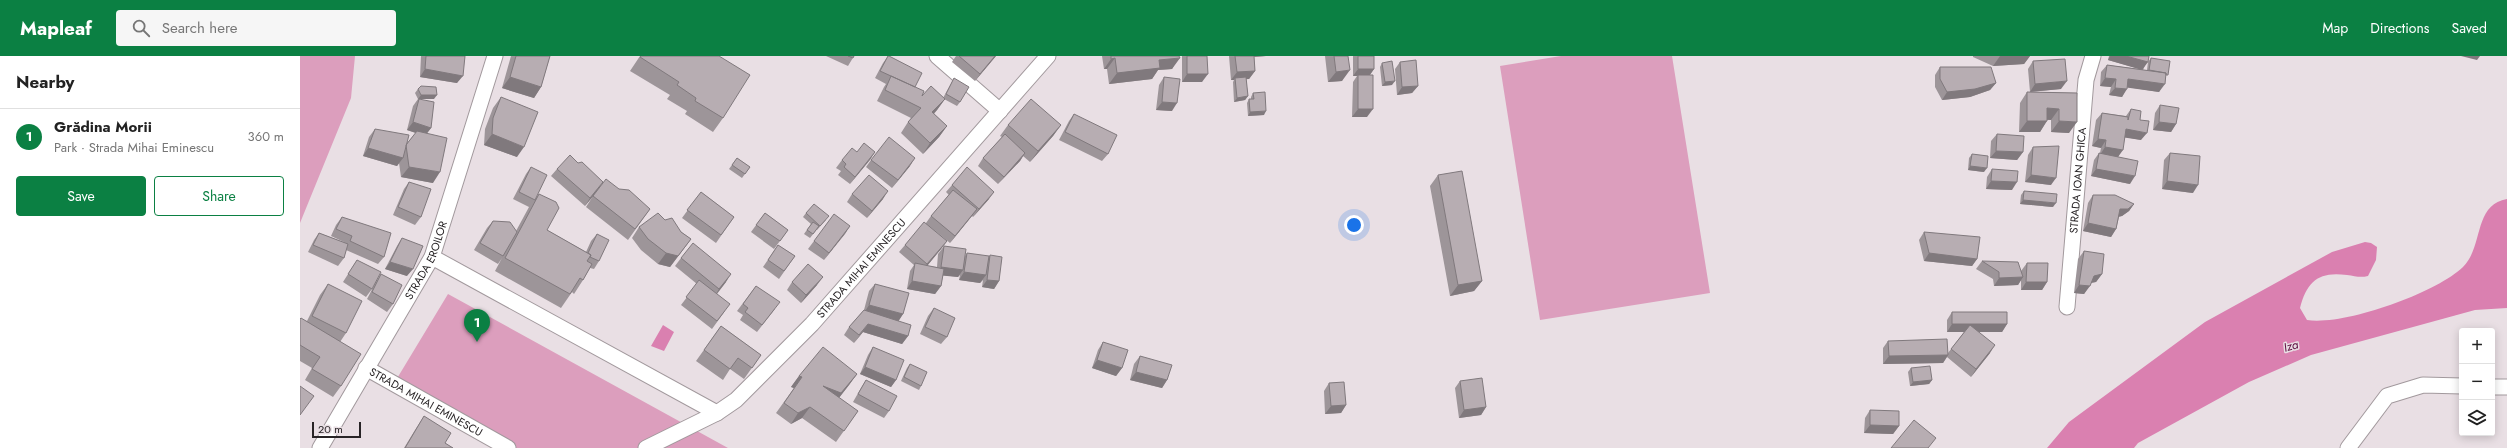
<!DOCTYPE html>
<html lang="en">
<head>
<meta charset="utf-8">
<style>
	body { margin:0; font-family:Jost,sans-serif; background:#f6f6f6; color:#222 }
	.controls { position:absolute; right:12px; bottom:12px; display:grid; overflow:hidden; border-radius:4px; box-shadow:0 2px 10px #0003 }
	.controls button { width:36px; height:36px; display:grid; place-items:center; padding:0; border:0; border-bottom:1px solid #e0e0e0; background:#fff; color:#222; font:20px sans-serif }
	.scale { position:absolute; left:12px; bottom:10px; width:49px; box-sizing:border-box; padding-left:4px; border:2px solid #282426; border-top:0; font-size:11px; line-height:14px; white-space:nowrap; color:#282426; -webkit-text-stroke:3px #e9dfe4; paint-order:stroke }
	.you { position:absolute; left:1054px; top:169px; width:14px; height:14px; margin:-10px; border:3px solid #fff; border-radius:50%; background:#1a73e8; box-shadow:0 0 0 6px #1a73e833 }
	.badge { display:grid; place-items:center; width:26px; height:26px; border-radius:50%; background:#0b8043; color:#fff; font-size:13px; font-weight:700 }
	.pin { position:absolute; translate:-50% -33px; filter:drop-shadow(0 1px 2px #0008) }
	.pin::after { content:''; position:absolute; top:21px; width:14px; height:12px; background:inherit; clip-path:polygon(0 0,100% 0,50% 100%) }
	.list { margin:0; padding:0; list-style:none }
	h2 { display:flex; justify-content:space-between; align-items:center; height:52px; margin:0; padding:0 16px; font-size:17px }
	h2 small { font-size:13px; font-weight:400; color:#767676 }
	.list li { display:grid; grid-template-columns:26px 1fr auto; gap:12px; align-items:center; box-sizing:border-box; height:56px; padding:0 16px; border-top:1px solid #e0e0e0 }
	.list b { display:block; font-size:15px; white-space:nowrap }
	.list p { margin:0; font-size:13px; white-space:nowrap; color:#767676 }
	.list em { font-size:13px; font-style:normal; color:#767676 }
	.actions { display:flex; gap:8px; padding:12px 16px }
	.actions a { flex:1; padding:9px 0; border:1px solid #0b8043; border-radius:4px; text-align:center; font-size:14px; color:#0b8043 }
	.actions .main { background:#0b8043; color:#fff }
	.icon { flex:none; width:22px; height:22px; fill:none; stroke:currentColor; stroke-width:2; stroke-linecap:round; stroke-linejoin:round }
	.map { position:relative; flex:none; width:2207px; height:392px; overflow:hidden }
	header { display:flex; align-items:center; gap:24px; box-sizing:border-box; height:56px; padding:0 20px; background:#0b8043; color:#fff }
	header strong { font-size:19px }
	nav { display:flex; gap:22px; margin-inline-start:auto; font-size:14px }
	.search { width:280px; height:36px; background:#f6f6f6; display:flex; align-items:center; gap:10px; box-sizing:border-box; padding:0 14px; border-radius:4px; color:#767676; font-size:15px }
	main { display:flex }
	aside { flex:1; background:#fff }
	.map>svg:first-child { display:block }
</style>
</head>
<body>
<header>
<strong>Mapleaf</strong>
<div class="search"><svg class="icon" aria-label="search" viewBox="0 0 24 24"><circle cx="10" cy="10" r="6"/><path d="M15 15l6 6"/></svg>Search here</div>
<nav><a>Map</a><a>Directions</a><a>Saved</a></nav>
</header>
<main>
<aside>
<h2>Nearby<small></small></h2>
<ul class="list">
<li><span class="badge">1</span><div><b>Grădina Morii</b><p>Park · Strada Mihai Eminescu</p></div><em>360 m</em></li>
</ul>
<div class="actions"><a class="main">Save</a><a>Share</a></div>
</aside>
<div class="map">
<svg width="2207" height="392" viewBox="0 0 2207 392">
	<rect width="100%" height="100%" fill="#e9dfe4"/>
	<path fill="#dc9ebd" d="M0 0H55L51 42 0 167Z
		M1261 0H1372L1410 237 1240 264 1200 10Z
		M148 238 428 392H200L90 334Z"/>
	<path fill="#da80b0" d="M2207 143V252L2175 254 2011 299 1949 326 1838 387 1834 392H1747L1769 366 1905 266 2032 196 2065 186 2071 187 2077 191 2076 204 2068 220C2060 222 2055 220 2047 219 2019 215 2007 225 2000 252L2007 264C2044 270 2136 237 2163 211 2184 190 2173 149 2207 143Z
		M363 269 374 276 364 295 351 290Z"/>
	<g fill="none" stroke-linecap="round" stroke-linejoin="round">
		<g stroke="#a2999d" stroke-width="17">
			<g id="minor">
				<path d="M637 0 700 55"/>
				<path d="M132 201 417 357"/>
				<path id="s1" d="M1767 251 1786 24 1793 0"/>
				<path id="s2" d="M66 312 208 392"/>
				<path d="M2192 331H2207"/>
				<path id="s3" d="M20 392 132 201 195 0"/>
				<path id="s4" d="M346 392 417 357 436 344 512 268 748 0"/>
				<path d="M2048 392 2087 340 2123 329 2162 330"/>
			</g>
		</g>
		<use href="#minor" stroke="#fff" stroke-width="15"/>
	</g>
	<path fill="#9d9599" d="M121 0H165L157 27 120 21Z
		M211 0H250L241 31 234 42 202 32Z
		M340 0H419L423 62 413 76 385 58 387 55 367 43 370 39 330 15Z
		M526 0H554L548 10Z
		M588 0 622 40 643 42 654 22 660 46 657 50 644 43H645L637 54 634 58 647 70 639 81 623 98 601 77 608 66 611 62 577 45 584 31 586 28 575 22 583 7Z
		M656 0H696L675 25 652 6Z
		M802 0H879L872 13 858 14 852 23 809 28 807 13H804Z
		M882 0H907L902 26H882Z
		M929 0H966L954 1 955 15 949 23H946L948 40 945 44 934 46 933 26 934 24H931Z
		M1025 0H1048L1042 25 1028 26Z
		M1053 0H1074V13L1070 19 1067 61H1052L1053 26 1057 20H1053Z
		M1673 0H1730L1724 8 1693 10 1673 1Z
		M1809 0H1849L1843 14H1847L1848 6 1851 2 1866 22 1859 36 1827 31 1822 41 1809 39 1811 31 1800 30 1801 16 1807 9 1840 13 1808 4Z
		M1733 5 1761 33 1730 36 1728 13Z
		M1100 6 1118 30 1112 37 1097 39 1095 13Z
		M1082 7 1092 29 1082 30 1080 11Z
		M1640 11 1696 27 1690 34 1670 41 1642 44 1635 31V19Z
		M864 21 872 55 856 54 859 29Z
		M118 33 134 43H120L131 72 127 77 133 127 101 121 99 107 97 110 63 100 69 81 75 73 106 88 116 77 107 74 113 50 118 43 115 37Z
		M1727 36 1777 37 1769 77 1751 76V64H1747L1740 76H1719L1720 47Z
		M953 37 964 59 948 60 947 47 949 43H951V41Z
		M201 41 217 101 184 89 185 73 193 52Z
		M1860 49 1876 68 1871 76 1853 74 1855 57Z
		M1831 53 1840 64 1841 84 1825 81 1818 101 1830 128 1791 120 1794 104 1799 97H1800L1801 92 1792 90 1796 64 1802 57 1826 60Z
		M774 58 808 98 802 105 759 84 769 65Z
		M708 69H761L753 80 730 106 723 100 720 105 698 128 678 110 683 102 702 81 700 80Z
		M1697 78 1723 96 1717 104 1690 102 1691 85Z
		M1733 91 1751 129 1725 126 1728 99Z
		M557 96H575L550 128 538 119 541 115 536 112 542 104Z
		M1870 97 1893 137 1862 133 1864 104Z
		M1672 98 1684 116 1668 114 1669 102Z
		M437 102 450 111 442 122 429 113Z
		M571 104 610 110 592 132 566 111Z
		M231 111 235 144 229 151 213 143 226 118Z
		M257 113 298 134 285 150 251 120Z
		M1692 113 1712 134 1686 133 1687 121Z
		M1138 119 1182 225 1174 235 1150 240 1130 130Z
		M109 126 121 161 115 169 93 159 104 133Z
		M652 129 689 143 673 161 672 160 650 187 627 168 647 185 641 193 627 210 637 211 638 198 644 190 665 200 667 197 688 202 690 199 699 225 694 233 682 231 683 224 680 227 659 224 660 219 658 221 643 219 641 230 635 238 607 233 610 215 614 209 599 196 605 189 626 167 631 160 649 139 646 136Z
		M319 133 350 153 328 184 286 151 293 140Z
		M1724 135 1753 151 1720 148 1721 139Z
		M401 136 434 161 416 187 382 162Z
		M239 138 247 174 286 196 291 185 297 178 299 205 294 213 290 212 283 224 274 238 272 236 261 252 195 215 202 202 198 208 174 194 187 172 193 165 216 175 229 151Z
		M552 138 583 143 567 162 547 146Z
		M1793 139 1834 148 1829 155 1822 160 1819 161 1816 173 1811 181 1783 175 1788 147Z
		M465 157 488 174 474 193 451 176Z
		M506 157 526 164 517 174V173L510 182 504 178 511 168 503 161Z
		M42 161 84 201 78 208 46 194 44 202 38 210 8 196 14 184 19 177 46 187 31 180 36 169Z
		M365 164 391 183 370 211 358 208 341 194 332 182 339 171Z
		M550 170 524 204 508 193 514 185Z
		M1624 176 1677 203 1672 210 1624 205 1619 184Z
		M102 182 107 220 85 213 97 190Z
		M478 189 495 200 479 223 463 211Z
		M1784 195 1802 218 1796 226 1791 227 1784 238 1774 237 1778 203Z
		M381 202 426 226 417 238 425 255 412 273 381 249 397 228 375 210Z
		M57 204 72 233 66 241 43 226Z
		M1682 205 1721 215 1727 207 1747 226 1742 234H1721V224L1718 229 1694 230 1693 223 1676 213Z
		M81 218 93 248 87 256 67 243 76 226Z
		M492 226 517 229 501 247 487 234Z
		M28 228 46 277 40 286 41 330 33 341 5 324 12 312 0 305V263L7 265 20 239Z
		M575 228 603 258 598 265 608 280 602 288 563 276 554 287 544 279 549 271 564 254 569 235Z
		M456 230 475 253 457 276 440 264 443 259 437 255Z
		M634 252 647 281 641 288 620 278 628 260Z
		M1652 256 1707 268 1702 276H1679L1690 297 1671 321 1647 301 1643 307 1583 308V292L1588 285 1648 297 1664 276H1647V264Z
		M421 270 461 299 444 323 430 313 423 324 396 305Z
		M803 286 822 312 816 320 792 312 798 294Z
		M573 291 596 324 591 331 560 318 568 299Z
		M840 300 867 324 862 332 830 324 834 308Z
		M610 308 621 330 619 334 601 325 607 312Z
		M1611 312 1632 324 1629 328 1610 330 1608 316Z
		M557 318 549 329 539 342 558 355 536 386 502 362 491 368 476 357 494 332 491 331 499 320Z
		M566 324 589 355 584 362 553 346 561 332Z
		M1160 325 1186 351 1181 359 1159 362 1155 332Z
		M1029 327 1046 349 1041 357 1025 358 1024 335Z
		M1570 354 1599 370 1593 378 1564 377 1565 362Z
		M124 360 145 387 153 392H104L115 374Z"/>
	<path fill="#80797d" d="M695 0H696L675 25 680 18Z
		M953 0H966L952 1Z
		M1700 0H1730L1724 8 1693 10Z
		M1810 0H1826L1848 6 1842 14 1808 4Z
		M2161 0H2180L2177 4Z
		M815 2 807 13H804L811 3Z
		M880 2 872 13 858 14 852 23 809 28 817 17 859 4Z
		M125 13 163 20 157 27 120 21Z
		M1058 13H1074L1069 20 1058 19 1057 20H1053Z
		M1050 14 1042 25 1028 26 1036 16Z
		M955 15 949 23 936 24 935 22 934 24H931L937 16Z
		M887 18H908L902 26H882Z
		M210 21 241 31 234 42 202 32Z
		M1805 22 1816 23 1811 31 1800 30Z
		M1828 23 1865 28 1859 36 1823 31Z
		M1095 25 1092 29 1082 30 1085 26Z
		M1767 25 1761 33 1730 36 1735 28Z
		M1696 27 1690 34 1670 41 1642 44 1647 36Z
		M1118 30 1112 37 1097 39 1102 31Z
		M1815 32 1827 33 1822 41 1809 39Z
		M121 39H137L134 43H118Z
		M948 40 945 44 934 46 937 42Z
		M645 43 637 54 624 67 632 56Z
		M862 46 877 47 872 55 856 54Z
		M1747 52 1759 53 1751 64 1740 63Z
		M1058 53H1073L1067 61H1052Z
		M966 55 964 59 948 60 950 56Z
		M1727 65H1747L1740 76H1719Z
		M1759 65 1777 66 1769 77 1751 76Z
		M113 66 131 72 125 80 107 74Z
		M1859 66 1876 68 1871 76 1853 74Z
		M761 69 753 80 730 106 738 95Z
		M647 70 639 81 623 98 630 87Z
		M1826 73 1847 77 1841 84 1821 81Z
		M192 78 224 91 217 101 184 89Z
		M1798 83 1806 84 1801 92 1792 90Z
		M1805 91 1823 94 1818 101 1800 99Z
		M68 92 103 102 97 110 63 100Z
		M1696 95 1723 96 1717 104 1690 102Z
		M575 96 570 104 550 128 555 121Z
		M725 97 720 105 698 128 704 121Z
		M615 102 610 110 592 132 598 124Z
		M1670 110 1687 112 1684 116 1668 114Z
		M109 111 140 116 133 127 101 121Z
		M1796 113 1835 120 1830 128 1791 120Z
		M1731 119 1756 122 1751 129 1725 126Z
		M1691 125 1717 126 1712 134 1686 133Z
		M1867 125 1898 129 1893 137 1862 133Z
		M303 126 298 134 285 150 290 142Z
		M588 135 583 143 567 162 572 155Z
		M694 136 689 143 673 161 679 153Z
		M1723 144 1756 147 1753 151 1720 148Z
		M1834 148 1829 155 1822 160 1815 161 1820 153Z
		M677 153 671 161 650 187 655 180Z
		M1788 167 1816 173 1811 181 1783 175Z
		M550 170 545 178 524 204 529 197Z
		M391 183 370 211 358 208 366 197Z
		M647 185 641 193 622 216 627 208Z
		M1629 197 1677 203 1672 210 1624 205Z
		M90 206 113 213 107 220 85 213Z
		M641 211 663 214 658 221 636 219Z
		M664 216 686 219 680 227 659 224Z
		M431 218 426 226 414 241 419 233Z
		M1802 218 1796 226 1789 227 1794 220Z
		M523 221 517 229 501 247 506 239Z
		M1723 221 1718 229 1694 230 1699 222Z
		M687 224 699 225 694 233 682 231Z
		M612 225 641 230 635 238 607 233Z
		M1182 225 1174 235 1150 240 1158 229Z
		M1726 226H1747L1742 234H1721Z
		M1779 229 1790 230 1784 238 1774 237Z
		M569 249 603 258 598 266 564 257Z
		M568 268 608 280 602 288 563 276 554 287Z
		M1652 268H1707L1702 276H1647Z
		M1695 289 1690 297 1671 321 1676 313Z
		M1648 299 1643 307 1583 308 1589 300Z
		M797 304 822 312 816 320 792 312Z
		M565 311 596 324 591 331 560 318Z
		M836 316 867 324 862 332 830 324Z
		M557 318 549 329 534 348 523 330Z
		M499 320 502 321 494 332 491 331Z
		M1632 324 1629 328 1610 330 1613 326Z
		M1046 349 1041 357 1025 358 1031 350Z
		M510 351 502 362 491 368 498 357Z
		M1186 351 1181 359 1159 362 1164 354Z
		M1570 369 1599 370 1593 378 1564 377Z"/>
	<path fill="#b7adb2" stroke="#80797d" d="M126 0H165L163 20 125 13Z
		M216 0H250L241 31 210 21Z
		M341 0H419L450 19 423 62 395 45 396 42 377 29 379 26 340 1Z
		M548 0H554L553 2Z
		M588 0H589L622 17 615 31 580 15Z
		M659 0H695L680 18Z
		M811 0H879L880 2 859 4 860 12 817 17 815 2 811 3Z
		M887 0H907L908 18H887Z
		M935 0H954L955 15 937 16Z
		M1034 0H1048L1050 14 1036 16Z
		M1058 0H1074V13H1058Z
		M1826 0H1849L1848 6Z
		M1851 2 1870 5 1868 19H1866V17L1849 14Z
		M1765 3 1767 25 1735 28 1733 5Z
		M1116 4 1118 30 1102 31 1100 6Z
		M1092 5 1095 25 1085 26 1082 7Z
		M1807 9 1866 17 1865 28 1828 23 1827 33 1815 32 1816 23 1805 22Z
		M1640 11H1691L1696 27 1675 33 1647 36 1640 23Z
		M1058 19H1073V53H1058Z
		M591 20 624 35 622 40 631 30 645 43 632 56 647 70 630 87 608 66 621 52 585 34Z
		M864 21 880 23 877 47 862 46Z
		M946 21 948 40 937 42 935 22Z
		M654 22 669 31 660 46 646 38Z
		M121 30 136 31 137 39H121L118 33Z
		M965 36 966 55 950 56 949 43H954L953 37Z
		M1727 36 1777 37V66L1759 65V53L1747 52V65H1727Z
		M201 41 238 56 224 91 192 78 193 62Z
		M119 43 134 46 131 72 113 66Z
		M731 43 761 69 738 95 708 69Z
		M1860 49 1879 52 1876 68 1859 66Z
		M1831 53 1841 55 1840 64 1849 65 1847 77 1826 73 1823 94 1805 91 1806 84 1798 83 1802 57 1828 61V64Z
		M774 58 817 79 808 98 765 76Z
		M75 73 109 79 103 102 68 92Z
		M117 75 147 82 140 116 109 111 106 89Z
		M705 78 725 97 704 121 683 102Z
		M1697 78 1724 80 1723 96 1696 95Z
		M589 81 615 102 598 124 571 104Z
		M564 87 575 96 555 121 544 111 546 108 542 104 552 92 557 96Z
		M1759 90 1756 122 1731 119 1733 91Z
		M1799 97 1838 105 1835 120 1796 113Z
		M1870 97 1900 100 1898 129 1867 125Z
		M1672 98 1688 100 1687 112 1670 110Z
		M270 99 278 107 282 106 303 126 290 142 257 113Z
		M437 102 450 111 445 118 432 109Z
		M231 111 247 119 235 144 219 136Z
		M667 111 694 136 679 153 652 129Z
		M1692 113 1718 115 1717 126 1691 125Z
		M1162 115 1182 225 1158 229 1138 119Z
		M569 119 588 135 572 155 552 138Z
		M306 123 319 133 329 134 350 153 335 173 293 140Z
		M109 126 131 133 121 161 98 151Z
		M653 134 677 153 655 180 631 160Z
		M1724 135 1757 138 1756 147 1723 144Z
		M401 136 434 161 421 179 387 154Z
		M239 138 256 146 259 152 247 174 291 199 287 205 292 208 283 224 280 222 270 238 205 202Z
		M1793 139H1815L1834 148 1828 153H1820L1816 173 1788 167Z
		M514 148 529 160 520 170 506 157Z
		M358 157 365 164 372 162 381 176 391 183 378 200 366 197 348 183 339 171Z
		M465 157 488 174 480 185 456 169Z
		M534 158 550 170 529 197 514 185Z
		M42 161 91 177 84 201 50 185 52 180 36 173Z
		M193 165 210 166 217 176 203 200 180 187Z
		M513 166 519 170 513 178 507 174Z
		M624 166 647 185 627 208 605 189Z
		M1624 176 1680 181 1677 203 1629 197Z
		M19 177 48 188 44 202 13 189Z
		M297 178 309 184 299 205 290 201 291 199 288 197Z
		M102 182 123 190 113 213 90 206Z
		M393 187 431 218 419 233 381 202Z
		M478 189 495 200 484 215 468 204Z
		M644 190 666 193 663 214 641 211Z
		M1784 195 1804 198 1802 218 1794 220 1790 230 1779 229Z
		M667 197 689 200 686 219 664 216Z
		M690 199 702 201 699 225 687 224Z
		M57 204 81 216 72 233 48 218Z
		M1682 205 1718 206 1723 221 1699 222V216Z
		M615 207 644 213 641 230 612 225Z
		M1727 207H1748L1747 226H1726Z
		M508 208 523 221 506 239 492 226Z
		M81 218 102 229 93 248 72 236Z
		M399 224 430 248 417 265 386 241Z
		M28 228 62 245 46 277 12 260Z
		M575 228 609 237 603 258 569 249Z
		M456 230 480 246 462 269 445 256 448 252 443 248Z
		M634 252 655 262 647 281 625 271Z
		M564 254 611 269 608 280 568 268 559 279 549 271Z
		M1652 256H1707V268H1652Z
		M1 262 61 298 41 330 12 313 20 301 0 289V263Z
		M1670 269 1695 289 1676 313 1651 293Z
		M421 270 461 299 452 312 438 302 430 313 404 294Z
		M1647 283 1648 299 1589 300 1588 285Z
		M803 286 828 294 822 312 797 304Z
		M523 291 557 318 541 337 523 330 558 355 544 375 510 351 498 357 484 347 502 321 499 320Z
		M573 291 604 304 596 324 565 311Z
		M840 300 872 309 867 324 836 316Z
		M610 308 627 316 621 330 604 321Z
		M1630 310 1632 324 1613 326 1611 312Z
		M1182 322 1186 351 1164 354 1160 325Z
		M566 324 597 340 589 355 558 338Z
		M1044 326 1046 349 1031 350 1029 327Z
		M0 330 14 340 0 359Z
		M1570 354 1599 355V370L1570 369Z
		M124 360 151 377 145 387 153 392H105Z
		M1614 364 1636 382 1628 392H1591Z"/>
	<g text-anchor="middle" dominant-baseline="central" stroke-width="3" stroke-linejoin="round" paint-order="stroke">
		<g font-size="11" fill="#282426" stroke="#e9dfe4">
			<text stroke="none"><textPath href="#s1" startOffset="127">STRADA IOAN GHICA</textPath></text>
			<text stroke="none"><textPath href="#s3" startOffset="216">STRADA EROILOR</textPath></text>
			<text stroke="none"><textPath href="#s4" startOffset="284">STRADA MIHAI EMINESCU</textPath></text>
			<text stroke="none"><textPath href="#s2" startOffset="69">STRADA MIHAI EMINESCU</textPath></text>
		</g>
		<g font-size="12" font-style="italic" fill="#58063b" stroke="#e9dfe4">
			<text transform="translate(1991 290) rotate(-16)">Iza</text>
		</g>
	</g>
</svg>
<div class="controls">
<button>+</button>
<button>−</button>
<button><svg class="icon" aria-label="layers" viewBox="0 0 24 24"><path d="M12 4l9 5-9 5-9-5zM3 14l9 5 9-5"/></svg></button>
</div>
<div class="scale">20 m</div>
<div class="you"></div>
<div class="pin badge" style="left:177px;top:286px">1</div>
</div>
</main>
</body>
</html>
